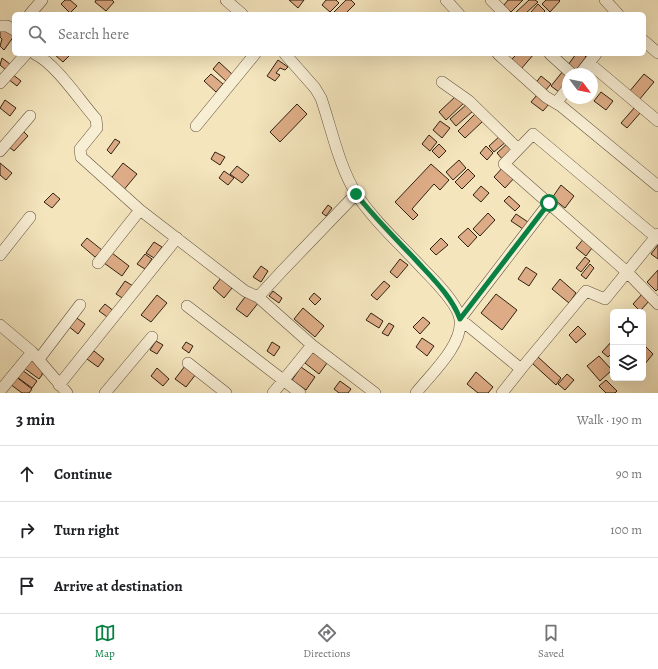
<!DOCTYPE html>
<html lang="en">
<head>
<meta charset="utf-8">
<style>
	body { margin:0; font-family:Alegreya,serif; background:#f2f2f2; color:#202124 }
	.controls { position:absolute; right:12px; bottom:12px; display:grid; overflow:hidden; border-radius:6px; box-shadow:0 4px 16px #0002 }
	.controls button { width:36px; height:36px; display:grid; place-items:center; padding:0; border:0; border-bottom:1px solid #e0e0e0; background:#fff; color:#202124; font:20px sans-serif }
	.compass { position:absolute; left:562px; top:68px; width:36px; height:36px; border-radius:50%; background:#fff; box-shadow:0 4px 16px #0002; rotate:122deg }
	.stop { position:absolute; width:12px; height:12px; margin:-9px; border:3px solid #0b8043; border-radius:50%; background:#fff }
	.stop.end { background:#0b8043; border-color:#fff; box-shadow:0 1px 4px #0008 }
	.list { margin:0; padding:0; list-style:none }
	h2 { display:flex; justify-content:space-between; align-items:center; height:52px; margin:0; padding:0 16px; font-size:17px }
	h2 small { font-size:13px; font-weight:400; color:#757577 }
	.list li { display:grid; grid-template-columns:26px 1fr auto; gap:12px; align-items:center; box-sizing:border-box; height:56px; padding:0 16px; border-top:1px solid #e0e0e0 }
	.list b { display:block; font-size:15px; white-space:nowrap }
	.list em { font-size:13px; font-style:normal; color:#757577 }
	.icon { flex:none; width:22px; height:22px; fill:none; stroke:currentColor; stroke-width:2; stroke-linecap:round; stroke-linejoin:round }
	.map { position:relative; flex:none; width:658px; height:393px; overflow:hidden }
	.search { position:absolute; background:#fff; box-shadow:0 4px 16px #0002; left:12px; right:12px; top:12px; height:44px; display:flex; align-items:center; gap:10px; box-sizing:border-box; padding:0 14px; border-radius:6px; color:#757577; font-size:15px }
	.sheet { height:220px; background:#fff }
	nav { display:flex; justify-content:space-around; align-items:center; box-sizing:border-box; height:56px; border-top:1px solid #e0e0e0; background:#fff; font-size:11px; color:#757577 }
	nav a { display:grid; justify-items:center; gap:2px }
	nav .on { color:#0b8043 }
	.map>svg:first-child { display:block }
</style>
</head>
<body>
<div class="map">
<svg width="658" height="393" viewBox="0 0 658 393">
	<rect width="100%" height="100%" fill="#f4e5bd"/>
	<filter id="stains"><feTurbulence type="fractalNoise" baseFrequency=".005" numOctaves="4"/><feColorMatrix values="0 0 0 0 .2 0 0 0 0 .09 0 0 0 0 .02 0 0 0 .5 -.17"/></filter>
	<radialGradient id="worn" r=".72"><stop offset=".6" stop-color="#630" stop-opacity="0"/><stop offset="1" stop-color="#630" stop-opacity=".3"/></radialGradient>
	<path fill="#ddac86" stroke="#312112" d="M65 0H70L77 6 70 13 61 4Z
		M96 0H112L114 2 106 11 95 2Z
		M289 0H304L298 8Z
		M326 0H336L339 3 330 12 322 5Z
		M346 0H351L355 4 345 14H332Z
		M508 0H523L511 12 504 5Z
		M529 0H535L538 2 525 14H514Z
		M546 0H559L560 1 550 12 542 4Z
		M538 4 545 11 542 14H533L531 12Z
		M3 27 14 36 4 50 0 46 2 39 0 37V31Z
		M54 54H71L63 62Z
		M517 54H534L521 69 511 60Z
		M576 54H583L586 57 575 71 568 65Z
		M2 58 10 64 6 70 0 65Z
		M278 60 288 67 285 70 280 68 276 73 280 75 275 81 267 76Z
		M219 62 233 75 227 82 213 69Z
		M563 71 568 75V80L559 92 551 86Z
		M12 74 21 81 17 86 8 79Z
		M211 74 223 84 216 92 204 81Z
		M644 74 654 82 639 100 629 92Z
		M541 76 551 84 545 91 535 84Z
		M601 92 613 101 606 110 594 101Z
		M457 95 464 103 446 120 439 112Z
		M537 95 549 104 543 111 531 102Z
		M5 100 16 108 10 116 0 108Z
		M297 104 307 114 280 142 270 132Z
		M467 104 473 111 456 126 450 119Z
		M635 107 641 112 627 128 621 123Z
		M476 113 483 121 465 138 458 131Z
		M440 121 450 128 442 138 433 130Z
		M23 131 28 136 14 151 9 147Z
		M429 135 437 142 430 151 422 144Z
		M501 135 507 141 494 152 489 146Z
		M115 139 120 142 111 154 107 150Z
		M510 141 516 148 503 160 497 153Z
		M439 144 446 151 439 158 432 151Z
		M486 146 493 153 487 160 480 153Z
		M215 152 225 157 220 165 211 159Z
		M459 160 466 168 453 180 446 172Z
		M0 163 12 173 6 180 0 175Z
		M123 163 137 174 122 192 109 181Z
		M431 164 449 180 440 190 434 184 412 209 418 215 413 220 395 202Z
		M237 166 249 175 242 183 230 174Z
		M504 166 516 176 505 188 494 177Z
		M468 169 475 176 462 189 455 182Z
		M224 171 234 178 228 185 219 178Z
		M561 185 574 196 565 208 552 198Z
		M481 186 489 193 481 202 473 195Z
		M53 193 60 199 52 208 44 202Z
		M509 196 520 206 515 211 504 201Z
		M328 205 332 208 326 216 322 213Z
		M488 213 495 220 480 236 473 229Z
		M516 214 531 224 526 231 511 221Z
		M468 228 477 237 468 247 458 237Z
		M585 237 595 244 586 256 576 248Z
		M87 238 102 250 95 257 81 245Z
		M441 238 448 245 436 255 430 249Z
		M154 242 162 247 154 258 146 253Z
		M658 245V259L651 254Z
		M112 253 129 266 122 276 104 263Z
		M145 254 152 259 145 269 137 264Z
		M585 257 590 261 581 272 576 268Z
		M400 259 408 265 397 278 390 272Z
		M590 264 594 268 586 279 581 275Z
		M261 266 268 271 261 282 253 277Z
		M526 267 537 274 529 286 518 279Z
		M658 270V289L656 291 647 282Z
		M221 278 232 288 224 298 213 288Z
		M560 279 576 293 569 303 552 289Z
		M125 281 133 286 124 299 116 294Z
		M384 281 390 286 377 300 371 295Z
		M273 291 282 298 279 303 269 296Z
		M644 292 651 299 640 311 633 304Z
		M248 293 259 302 247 317 236 309Z
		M314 293 321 299 315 305 309 299Z
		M496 294 517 310 502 330 481 313Z
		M157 295 167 303 151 322 141 315Z
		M105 304 115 312 110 319 99 311Z
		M303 308 324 326 315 337 294 319Z
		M371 313 383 321 379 328 366 320Z
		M74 316 85 324 78 334 67 325Z
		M423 317 430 323 420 334 413 327Z
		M389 323 394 326 388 336 382 333Z
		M578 326 586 334 576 343 569 335Z
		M422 338 434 346 427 356 416 347Z
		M613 340V352L608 357 602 352Z
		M156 341 163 345 157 354 150 350Z
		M186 342 193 346 189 353 182 348Z
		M272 342 280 347 274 356 267 351Z
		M643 344 653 354 644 365 643 364Z
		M316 348 330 359 319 374 305 363Z
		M94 351 104 359 98 367 87 359Z
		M599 356 612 370 600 381 587 366Z
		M32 357 43 366 42 375 39 379 24 368Z
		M538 357 561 378 556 385 532 363Z
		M185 366 196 374 186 387 175 379Z
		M301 367 315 377 306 390 292 380Z
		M157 368 169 379 163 386 151 376Z
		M22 370 37 381 32 388 17 377Z
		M476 372 493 387 488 393H478L467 384Z
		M567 374 574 380 565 390 558 384Z
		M15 376 32 389 29 393H22L10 384Z
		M606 380 617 391 615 393H606L599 386Z
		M340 381 351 389 348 393H339L334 389Z"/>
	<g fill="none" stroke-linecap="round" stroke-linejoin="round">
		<g stroke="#62523d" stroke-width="12">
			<path id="minor" d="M226 0 242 14
				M446 0 459 14
				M491 0 505 14
				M605 0 618 14
				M30 14 42 0
				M0 26H7L14 30
				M644 41 658 53
				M35 54C56 64 80 101 96 119L97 128 80 149 81 157 140 210 245 291 258 297 312 345 375 393
				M285 54 315 88 321 98C332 130 339 167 357 195 375 222 401 245 423 269 434 280 459 305 460 320 463 345 431 374 416 393
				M498 54 546 97 561 106 658 186
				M550 54 572 74
				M589 63 658 121
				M580 74 596 54
				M442 82 469 101 518 149
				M0 83 26 54
				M556 103 568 88
				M196 126 255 54
				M0 151 30 116
				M549 203 460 319 521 369 586 291 605 299 658 234
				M658 239 533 134 504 164 627 272 658 304
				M0 255 30 217
				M98 263 140 210
				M258 297 283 270 356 194
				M187 306 300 393
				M0 325 32 352 67 393
				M39 359 80 305
				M188 363 226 393
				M59 385 177 238
				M0 391 32 352
				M105 393 152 337
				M273 393 312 345
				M502 393 521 369"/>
		</g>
		<use href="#minor" stroke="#f8eed4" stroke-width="11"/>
	</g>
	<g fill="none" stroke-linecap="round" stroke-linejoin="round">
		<path stroke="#0b8043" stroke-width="5" d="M356 194C374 217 394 237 414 258 431 277 451 295 460 319L549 203"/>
	</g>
	<rect width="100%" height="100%" filter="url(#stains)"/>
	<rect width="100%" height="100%" fill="url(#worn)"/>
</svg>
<div class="controls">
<button><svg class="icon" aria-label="locate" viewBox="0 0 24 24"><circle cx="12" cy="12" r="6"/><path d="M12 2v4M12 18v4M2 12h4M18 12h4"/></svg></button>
<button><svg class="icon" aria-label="layers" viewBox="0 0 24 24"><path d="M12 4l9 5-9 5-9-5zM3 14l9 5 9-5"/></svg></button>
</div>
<svg class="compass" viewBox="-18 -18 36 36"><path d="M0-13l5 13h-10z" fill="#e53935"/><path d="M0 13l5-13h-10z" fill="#757577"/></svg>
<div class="stop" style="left:549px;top:203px"></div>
<div class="stop end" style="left:356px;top:194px"></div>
<div class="search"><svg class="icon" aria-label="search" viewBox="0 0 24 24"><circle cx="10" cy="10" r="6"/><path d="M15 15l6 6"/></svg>Search here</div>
</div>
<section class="sheet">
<h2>3 min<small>Walk · 190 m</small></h2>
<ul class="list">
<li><svg class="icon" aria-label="ahead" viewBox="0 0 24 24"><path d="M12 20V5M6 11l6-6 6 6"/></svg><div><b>Continue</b></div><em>90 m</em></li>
<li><svg class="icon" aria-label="right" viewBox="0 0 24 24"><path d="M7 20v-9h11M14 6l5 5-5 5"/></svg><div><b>Turn right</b></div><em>100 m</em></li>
<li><svg class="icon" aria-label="arrive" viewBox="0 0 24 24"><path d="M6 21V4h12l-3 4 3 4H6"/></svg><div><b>Arrive at destination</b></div></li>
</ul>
</section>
<nav>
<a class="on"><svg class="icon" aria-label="map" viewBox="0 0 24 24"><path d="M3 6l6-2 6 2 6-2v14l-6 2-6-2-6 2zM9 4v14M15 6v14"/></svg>Map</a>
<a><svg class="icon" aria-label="directions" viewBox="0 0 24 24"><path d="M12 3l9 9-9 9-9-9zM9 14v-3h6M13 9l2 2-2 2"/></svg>Directions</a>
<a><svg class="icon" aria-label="saved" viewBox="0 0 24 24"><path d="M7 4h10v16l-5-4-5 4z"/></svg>Saved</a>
</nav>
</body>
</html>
